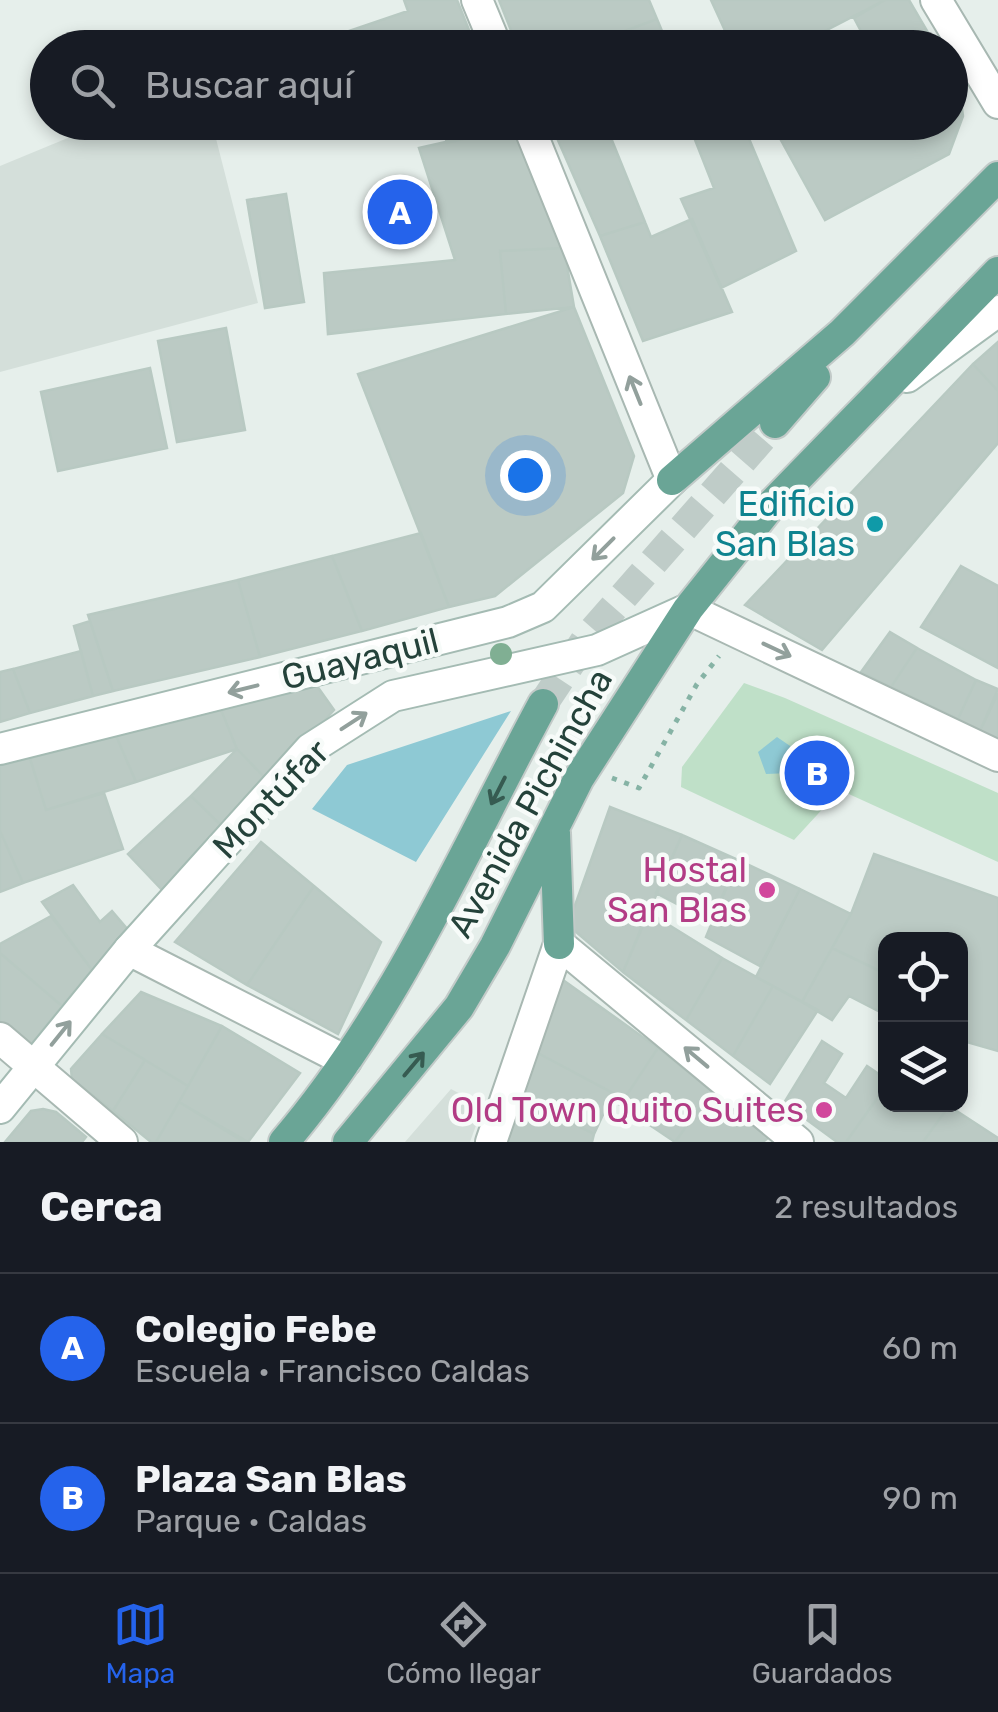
<!DOCTYPE html>
<html lang="es">
<head>
<meta charset="utf-8">
<style>
	body { margin:0; font-family:Rubik,sans-serif; background:#242831; color:#f1f3f6 }
	.controls { position:absolute; right:30px; bottom:30px; display:grid; overflow:hidden; border-radius:20px; box-shadow:0 5px 15px #0003 }
	.controls button { width:90px; height:90px; display:grid; place-items:center; padding:0; border:0; border-bottom:2px solid #363941; background:#171b24; color:#f1f3f6; font:50px sans-serif }
	.you { position:absolute; left:525px; top:475px; width:35px; height:35px; margin:-25px; border:8px solid #fff; border-radius:50%; background:#1a73e8; box-shadow:0 0 0 15px #1a73e833 }
	.badge { display:grid; place-items:center; width:65px; height:65px; border-radius:50%; background:#2563eb; color:#fff; font-size:32px; font-weight:700 }
	.pin { position:absolute; translate:-50% -50%; border:5px solid #fff; box-shadow:0 2px 10px #0006 }
	.list { margin:0; padding:0; list-style:none }
	h2 { display:flex; justify-content:space-between; align-items:center; height:130px; margin:0; padding:0 40px; font-size:42px }
	h2 small { font-size:32px; font-weight:400; color:#9ea1a6 }
	.list li { display:grid; grid-template-columns:65px 1fr auto; gap:30px; align-items:center; box-sizing:border-box; height:150px; padding:0 40px; border-top:2px solid #363941 }
	.list b { display:block; font-size:38px; white-space:nowrap }
	.list p { margin:0; font-size:32px; white-space:nowrap; color:#9ea1a6 }
	.list em { font-size:32px; font-style:normal; color:#9ea1a6 }
	.icon { flex:none; width:55px; height:55px; fill:none; stroke:currentColor; stroke-width:2; stroke-linecap:round; stroke-linejoin:round }
	.map { position:relative; flex:none; width:998px; height:1142px; overflow:hidden }
	.search { position:absolute; background:#171b24; box-shadow:0 5px 15px #0003; left:30px; right:30px; top:30px; height:110px; display:flex; align-items:center; gap:25px; box-sizing:border-box; padding:0 35px; border-radius:55px; color:#9ea1a6; font-size:38px }
	.sheet { height:430px; background:#171b24 }
	nav { display:flex; justify-content:space-around; align-items:center; box-sizing:border-box; height:140px; border-top:2px solid #363941; background:#171b24; font-size:28px; color:#9ea1a6 }
	nav a { display:grid; justify-items:center; gap:5px }
	nav .on { color:#2563eb }
	.map>svg:first-child { display:block }
</style>
</head>
<body>
<div class="map">
<svg width="998" height="1142" viewBox="0 0 998 1142">
	<rect width="100%" height="100%" fill="#e6efeb"/>
	<path fill="#d4dfda" d="M104 123H212L258 303 0 372V166Z
		M451 1089 483 1106 470 1142H405Z"/>
	<path fill="#bfe0c8" d="M744 683 785 698 998 793V862L840 790 794 840 681 787 682 767Z"/>
	<path fill="#8ec9d4" d="M511 711 416 862 312 809 347 765Z
		M777 737 796 750 791 773 766 774 758 752Z"/>
	<path fill="#bbcac4" stroke="#b8c9c2" stroke-width="2.5" d="M404 0H457L475 45 352 48 346 32 408 11Z
		M499 0H649L657 19 579 48H518Z
		M711 0H885L792 48H733Z
		M885 0H909L937 48H870L854 18Z
		M657 19 669 48H579Z
		M950 71 959 87 963 116 949 154 825 220 771 122H950Z
		M308 122H374L311 134Z
		M443 122H510L512 127 447 143Z
		M550 122H643L609 133 645 222 600 236Z
		M688 122H742L796 251 721 288 681 199 714 188Z
		M512 127 564 248 500 251 506 314 328 334 324 273 455 260 419 148Z
		M286 194 304 302 265 308 247 200Z
		M692 219 732 312 643 341 600 236 645 222 651 237Z
		M564 248 574 307 506 314 500 251Z
		M574 307 634 456 623 493 495 596 449 607 358 374Z
		M226 328 245 430 177 442 158 341Z
		M998 342V391L973 364Z
		M973 364 998 391V443L822 650 745 605Z
		M150 368 167 448 58 471 41 392Z
		M421 533 449 607 362 631 332 556Z
		M332 556 362 631 260 657 238 580Z
		M961 566 998 586V668L921 627Z
		M238 580 260 657 113 691 88 615Z
		M90 621 113 691 93 696 74 626Z
		M890 632 917 648 891 687 861 672Z
		M917 648 976 680 958 719 891 687Z
		M81 651 93 696 30 713 13 669Z
		M13 669 30 713 0 722V672Z
		M976 680 998 689 980 731 958 719Z
		M317 686 334 710 269 782 237 749 219 705Z
		M998 693V739L980 731Z
		M219 705 237 749 136 782 114 731Z
		M114 731 136 782 46 810 28 752Z
		M237 749 269 782 227 831 191 796Z
		M28 752 46 810 104 793 123 849 23 883 0 831V760Z
		M191 796 227 831 164 892 128 854Z
		M610 807 682 835 623 972 568 925Z
		M0 831 23 883 0 892Z
		M682 835 738 860 711 922 656 893Z
		M261 842 314 886 247 985 175 942Z
		M874 854 998 898V1051L960 1040V939H886V974L832 948 851 914Z
		M738 860 800 889 760 966 706 937Z
		M73 885 100 922 112 911 129 931 92 970 42 902Z
		M314 886 381 942 338 1034 247 985Z
		M800 889 851 914 802 1002 756 977Z
		M648 912 722 958 686 1020 623 972Z
		M51 916 92 970 62 1006 0 953V944Z
		M832 948 886 974V1015L849 996 832 1020 802 1002Z
		M0 953 62 1006 28 1048 0 1023Z
		M722 958 773 986 733 1056 686 1020Z
		M563 980 658 1048 624 1099 534 1051Z
		M773 986 818 1010 770 1084 733 1056Z
		M141 992 222 1026 188 1086 102 1034Z
		M222 1026 300 1073 248 1142 179 1102Z
		M102 1034 145 1060 113 1111 72 1079 71 1069Z
		M822 1041 842 1054 824 1083 846 1098 867 1066 886 1079V1086L846 1142H837L784 1103Z
		M658 1048 712 1091 675 1142 620 1105Z
		M534 1051 613 1093 594 1134 520 1096Z
		M145 1060 188 1086 156 1142H151L113 1111Z
		M886 1086V1104L949 1106 923 1142H846Z
		M712 1091 769 1137 763 1142H675Z
		M520 1096 594 1134 592 1142H505Z
		M179 1102 244 1142H156Z
		M949 1106 998 1138 997 1142H923Z
		M43 1109 56 1112 86 1137 82 1142H5L31 1111Z"/>
	<g fill="none" stroke-linecap="round" stroke-linejoin="round">
		<path stroke="#bfccc8" stroke-width="30" stroke-dasharray="30 15" stroke-linecap="butt" d="M543 704 587 638 775 423"/>
		<g stroke="#a8b8b2" stroke-width="34">
			<path id="street" d="M477 0 497 48
				M936 0 998 103
				M527 122 672 480
				M688 609 998 756
				M129 950 346 1061
				M0 1038 122 1142
				M491 1142 559 944 798 1142"/>
		</g>
		<g stroke="#a4bbb3" stroke-width="34">
			<path id="secondary" d="M907 377 998 311
				M0 749 508 622 543 607 672 480
				M0 1108 129 950 310 749 393 696 597 650 688 609"/>
		</g>
		<g stroke="#c2cac8" stroke-width="34">
			<path id="primary" d="M775 423 815 377
				M672 480 842 333 998 177
				M555 833 559 944
				M284 1142C396 1011 462 854 543 704
				M348 1142 459 1007 495 946 579 778 688 609 772 504 998 272"/>
		</g>
		<path stroke="#86b3a5" stroke-width="5" stroke-dasharray="5 8" stroke-linecap="butt" d="M612 778 639 788 697 684 719 656"/>
		<use href="#street" stroke="#fff" stroke-width="30"/>
		<use href="#secondary" stroke="#fff" stroke-width="30"/>
		<use href="#primary" stroke="#6aa596" stroke-width="30"/>
	</g>
	<circle fill="#80af93" cx="501" cy="654" r="11"/>
	<defs><path id="oneway-shaft" d="M-6 0H5M1.5-3L5.5 0L1.5 3" fill="none" stroke-width="1.6" stroke-linecap="round" stroke-linejoin="round" transform="scale(2.5)"/></defs>
	<g stroke="#92a09c">
		<use href="#oneway-shaft" transform="translate(635 390) rotate(-112)"/>
		<use href="#oneway-shaft" transform="translate(603 549) rotate(135)"/>
		<use href="#oneway-shaft" transform="translate(777 650) rotate(25)"/>
		<use href="#oneway-shaft" transform="translate(243 689) rotate(166)"/>
		<use href="#oneway-shaft" transform="translate(354 721) rotate(-33)"/>
		<use href="#oneway-shaft" transform="translate(61 1033) rotate(-51)"/>
		<use href="#oneway-shaft" transform="translate(696 1057) rotate(-140)"/>
	</g>
	<g stroke="#365b51">
		<use href="#oneway-shaft" transform="translate(498 791) rotate(117)"/>
		<use href="#oneway-shaft" transform="translate(414 1064) rotate(-50)"/>
	</g>
	<circle fill="#0f9aa8" stroke="#f7fbf9" stroke-width="4" cx="875" cy="524" r="10"/>
	<g fill="#d1479c" stroke="#f7fbf9" stroke-width="4">
		<circle cx="767" cy="890" r="10"/>
		<circle cx="824" cy="1110" r="10"/>
	</g>
	<g text-anchor="middle" dominant-baseline="central" stroke-width="9" stroke-linejoin="round" paint-order="stroke">
		<g font-size="35" fill="#0d838f" stroke="#f7fbf9" text-anchor="end">
			<text x="855" y="504">Edificio<tspan x="855" dy="40">San Blas</tspan></text>
		</g>
		<g font-size="35" fill="#24423a" stroke="#f7fbf9">
			<text transform="translate(360 659) rotate(-14)">Guayaquil</text>
			<text transform="translate(271 799) rotate(-46)">Montúfar</text>
			<text transform="translate(530 803) rotate(-61)">Avenida Pichincha</text>
		</g>
		<g font-size="35" fill="#b23c85" stroke="#f7fbf9" text-anchor="end">
			<text x="747" y="870">Hostal<tspan x="747" dy="40">San Blas</tspan></text>
			<text x="804" y="1110">Old Town Quito Suites</text>
		</g>
	</g>
</svg>
<div class="controls">
<button><svg class="icon" aria-label="locate" viewBox="0 0 24 24"><circle cx="12" cy="12" r="6"/><path d="M12 2v4M12 18v4M2 12h4M18 12h4"/></svg></button>
<button><svg class="icon" aria-label="layers" viewBox="0 0 24 24"><path d="M12 4l9 5-9 5-9-5zM3 14l9 5 9-5"/></svg></button>
</div>
<div class="you"></div>
<div class="pin badge" style="left:400px;top:212px">A</div>
<div class="pin badge" style="left:817px;top:773px">B</div>
<div class="search"><svg class="icon" aria-label="search" viewBox="0 0 24 24"><circle cx="10" cy="10" r="6"/><path d="M15 15l6 6"/></svg>Buscar aquí</div>
</div>
<section class="sheet">
<h2>Cerca<small>2 resultados</small></h2>
<ul class="list">
<li><span class="badge">A</span><div><b>Colegio Febe</b><p>Escuela · Francisco Caldas</p></div><em>60 m</em></li>
<li><span class="badge">B</span><div><b>Plaza San Blas</b><p>Parque · Caldas</p></div><em>90 m</em></li>
</ul>
</section>
<nav>
<a class="on"><svg class="icon" aria-label="map" viewBox="0 0 24 24"><path d="M3 6l6-2 6 2 6-2v14l-6 2-6-2-6 2zM9 4v14M15 6v14"/></svg>Mapa</a>
<a><svg class="icon" aria-label="directions" viewBox="0 0 24 24"><path d="M12 3l9 9-9 9-9-9zM9 14v-3h6M13 9l2 2-2 2"/></svg>Cómo llegar</a>
<a><svg class="icon" aria-label="saved" viewBox="0 0 24 24"><path d="M7 4h10v16l-5-4-5 4z"/></svg>Guardados</a>
</nav>
</body>
</html>
